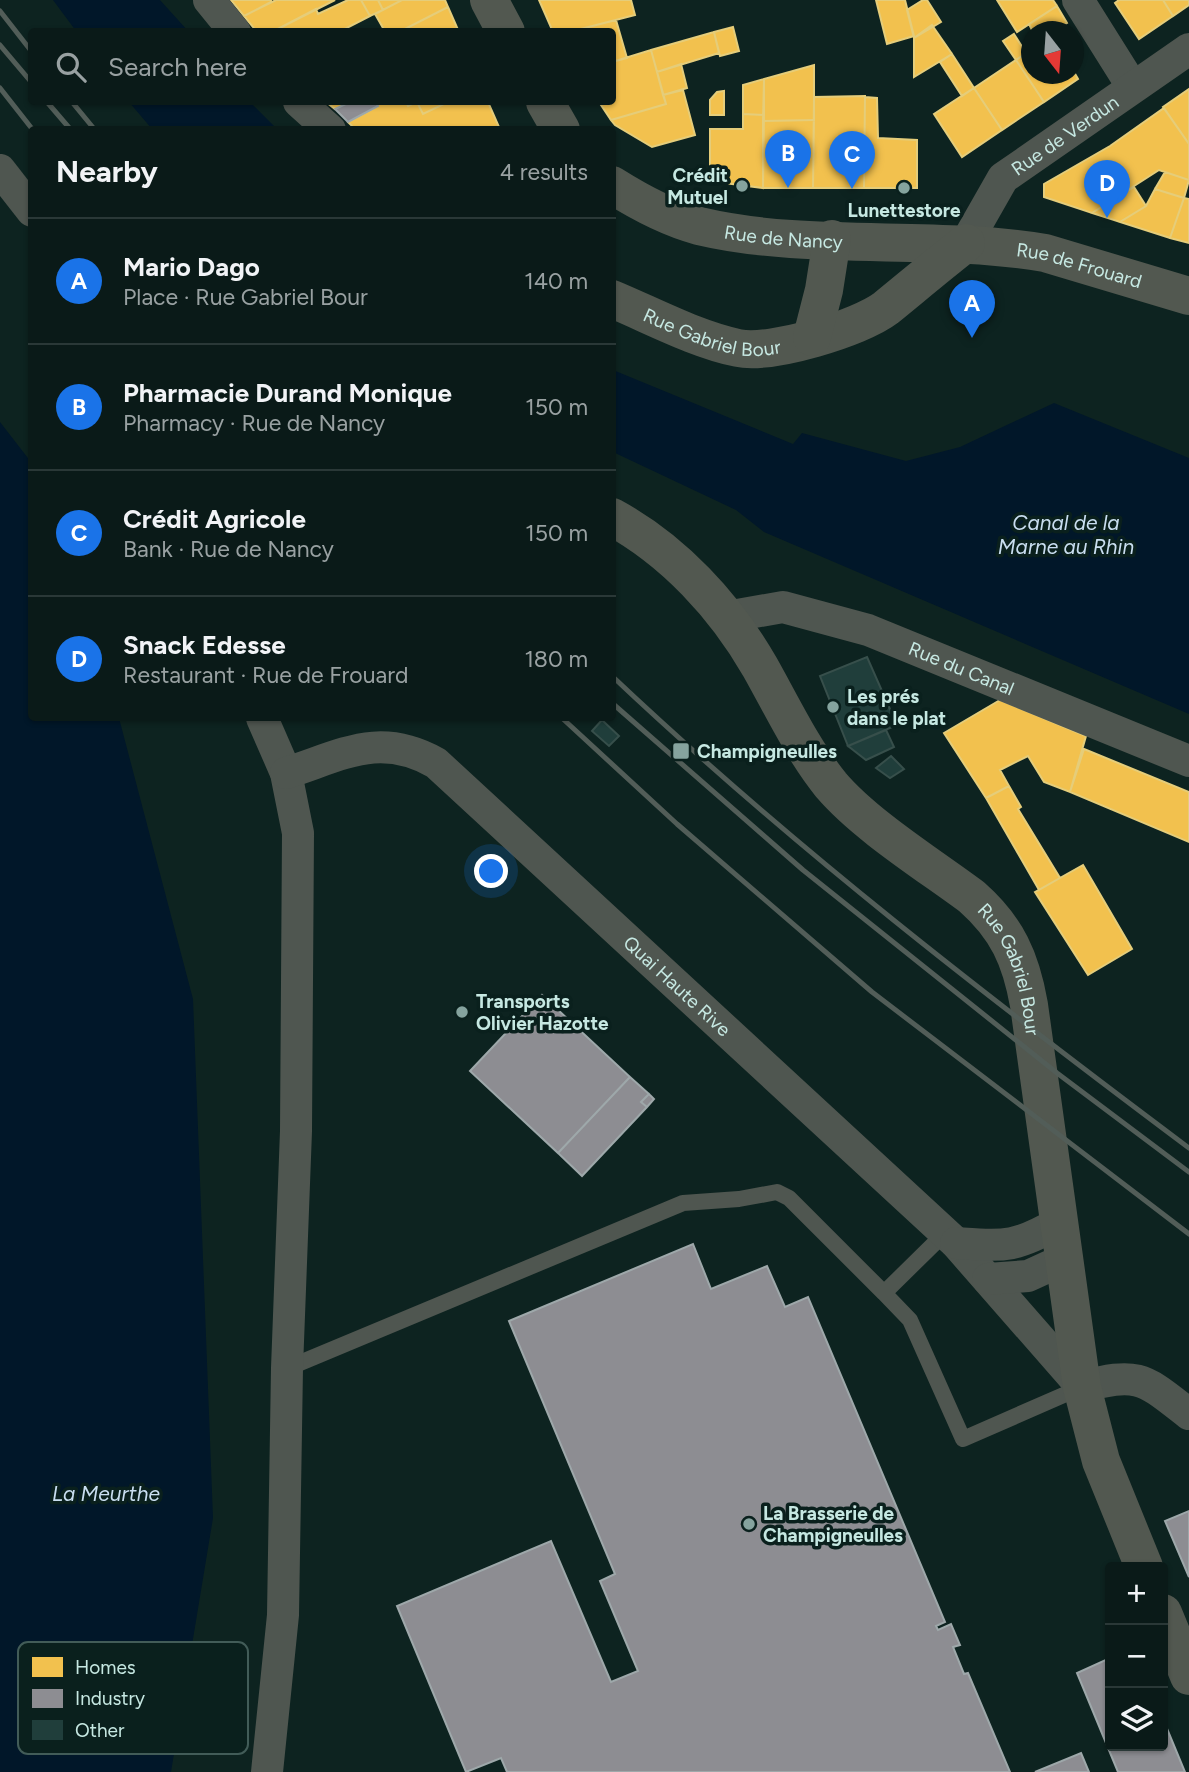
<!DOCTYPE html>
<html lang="en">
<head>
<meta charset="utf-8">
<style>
	body { margin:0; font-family:Figtree,sans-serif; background:#132321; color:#f1f3f6 }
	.controls { position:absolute; right:21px; bottom:21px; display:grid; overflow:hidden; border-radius:7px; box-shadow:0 2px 5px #0004 }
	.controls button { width:63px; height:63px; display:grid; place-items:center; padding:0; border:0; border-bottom:2px solid #2a3837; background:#0a1a18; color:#f1f3f6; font:35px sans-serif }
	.compass { position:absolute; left:1021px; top:21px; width:63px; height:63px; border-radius:50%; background:#0a1a18; box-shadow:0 2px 5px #0004; rotate:163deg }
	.you { position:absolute; left:492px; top:872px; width:24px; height:24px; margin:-18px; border:5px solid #fff; border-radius:50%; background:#1a73e8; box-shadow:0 0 0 10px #1a73e833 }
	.badge { display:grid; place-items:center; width:46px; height:46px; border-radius:50%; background:#1a73e8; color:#fff; font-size:23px; font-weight:700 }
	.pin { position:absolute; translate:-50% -58px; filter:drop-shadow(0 2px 4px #0008) }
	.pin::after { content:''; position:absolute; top:37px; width:24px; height:21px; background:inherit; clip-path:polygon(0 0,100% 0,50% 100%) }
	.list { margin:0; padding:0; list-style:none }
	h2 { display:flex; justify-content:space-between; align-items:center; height:91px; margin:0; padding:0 28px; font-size:30px }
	h2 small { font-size:23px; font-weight:400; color:#99a1a2 }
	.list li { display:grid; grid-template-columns:46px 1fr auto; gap:21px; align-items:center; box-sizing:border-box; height:126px; padding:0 28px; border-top:2px solid #2a3837 }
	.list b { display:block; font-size:26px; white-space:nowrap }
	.list p { margin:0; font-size:23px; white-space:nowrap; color:#99a1a2 }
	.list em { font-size:23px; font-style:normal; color:#99a1a2 }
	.icon { flex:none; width:38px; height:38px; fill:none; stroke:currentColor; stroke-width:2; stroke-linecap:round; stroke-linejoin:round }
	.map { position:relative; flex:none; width:1189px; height:1772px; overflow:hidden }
	.search { position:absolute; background:#0a1a18; box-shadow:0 2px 5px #0004; left:28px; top:28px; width:588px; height:77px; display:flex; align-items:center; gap:18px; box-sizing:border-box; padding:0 24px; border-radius:7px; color:#99a1a2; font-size:26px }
	.panel { position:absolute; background:#0a1a18; box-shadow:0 2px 5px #0004; left:28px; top:126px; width:588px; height:595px; border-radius:7px }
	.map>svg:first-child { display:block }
</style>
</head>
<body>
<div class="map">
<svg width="1189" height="1772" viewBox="0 0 1189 1772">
	<rect width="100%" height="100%" fill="#0d2320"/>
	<path fill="#011729" d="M53 0H160L188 31H76Z
		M129 102H250L277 129H152Z
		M613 370 793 444 802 433 906 461 960 447 1054 403 1189 458V714L764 532 736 510 613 452Z
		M0 422 31 462 32 718H119L193 999 213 1518 171 1772H0Z"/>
	<path fill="#f2c14e" stroke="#e5cd7a" stroke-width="2" d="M231 0H271V2L244 16Z
		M276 0H335L272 32H257L244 16Z
		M348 0H361L370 16 339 32H272L316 9 318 14Z
		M361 0H378L383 10 370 16Z
		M378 0H402L383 10Z
		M402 0H445L448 7 399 32H376L383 28 375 14Z
		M539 0H631L635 15 569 32H553Z
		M876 0H905L914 36 887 44Z
		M923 0H927L941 22 914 38 907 10Z
		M997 0H1053L1057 6 1017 32Z
		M1119 0H1163L1173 16 1139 39 1115 3Z
		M1163 0H1189V5L1173 16Z
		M1057 6 1067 23 1054 32H1033L1029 24Z
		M448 7 459 32H399Z
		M616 20 627 58 612 62V32H569Z
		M932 25 952 54 914 77V38Z
		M733 27 739 51 720 56 714 32Z
		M714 32 719 53 657 72 651 50Z
		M1014 34 1026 53 1016 60 1003 41Z
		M651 50 666 104 611 120 599 102H612V62Z
		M1032 50V74L1074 72 1078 79 1044 102 1016 60Z
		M952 54 974 88 962 96 940 62Z
		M1016 60 1044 102 1002 130 974 88Z
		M681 64 687 88 663 95 657 72Z
		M814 65V120L763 121 764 79Z
		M764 79V115L743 114V85Z
		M974 88 1002 130 962 157 934 114Z
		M1189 89V144L1163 107Z
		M683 90 695 135 652 147 615 125 611 120 666 104 663 95Z
		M724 91V115H710V100L717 92Z
		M865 96 864 188H813L814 97Z
		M865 97 877 98 878 138 917 140V188H864Z
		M326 102H350L335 109Z
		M376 102H406L408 106 417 102 423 114 448 102H488L499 127 356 130 348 122 378 106Z
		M417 102H448L423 114Z
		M1164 108 1189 144V180L1159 170 1092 213 1044 197V184L1110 146Z
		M743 114 764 115 763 188 710 181V129H743Z
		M814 120 813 188H763V121Z
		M1165 172 1189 180 1184 198 1155 189Z
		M1134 187 1146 206 1120 222 1092 213Z
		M1155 189 1184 198 1170 238 1120 222 1146 206Z
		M1184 198 1189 199V243L1170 238Z
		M1000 700 1086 736 1070 792 1044 782 1028 756 1000 770 1009 786 986 798 944 733Z
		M1084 749 1189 792V842L1070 792Z
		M1009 786 1021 807 1018 809 1060 878 1039 890 986 798Z
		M1083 865 1132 949 1088 975 1035 892Z"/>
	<path fill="#8d8d92" stroke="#9ea8aa" stroke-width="2" d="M350 102H376L378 106 348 122 335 109Z
		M542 995 630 1077 558 1153 470 1071Z
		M630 1077 649 1094 641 1102 647 1107 582 1176 558 1153Z
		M649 1094 654 1099 647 1107 641 1102Z
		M693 1244 711 1289 767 1266 785 1307 808 1297 945 1622 936 1626 938 1630 951 1624 960 1645 953 1647 964 1674 968 1673 1010 1772H507L501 1758 466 1772 397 1606 551 1541 611 1682 638 1671 600 1581 615 1574 509 1321Z
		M1189 1511V1577L1165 1521Z
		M1110 1658V1746H1163V1719L1185 1772H1118L1077 1673Z
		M1081 1753 1089 1772H1035Z"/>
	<path fill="#203e3b" stroke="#374f4b" stroke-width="2" d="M867 657 897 725 848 746 820 676Z
		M602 720 619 736 609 746 592 731Z
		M886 730 894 747 866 760 848 746Z
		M891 756 904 769 890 778 876 768Z"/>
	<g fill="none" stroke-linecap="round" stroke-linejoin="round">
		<path stroke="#4f5650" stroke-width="16" d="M945 1233 884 1293 910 1320 963 1439 1082 1387
			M283 1370 683 1203 739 1199 777 1192 789 1198 884 1293"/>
		<g stroke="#4f5650" stroke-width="32">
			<path d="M209 0 235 32"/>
			<path d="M1078 0 1132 86"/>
			<path d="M299 102 330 130"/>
			<path d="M0 170 32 211"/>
			<path id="s1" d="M966 243 1003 178 1189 49"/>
			<path id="s2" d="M726 617 783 607 868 630 1189 761"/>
			<path d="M262 718 286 773 298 833 296 1131 287 1368 283 1615 267 1772"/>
			<path id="s3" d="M286 773C343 755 379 731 436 763L956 1243 1082 1387C1139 1371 1144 1379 1189 1414"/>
			<path d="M956 1243C1005 1246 1015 1248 1058 1223"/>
			<path d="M988 1279 1028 1276 1063 1260"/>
		</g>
		<g stroke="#525850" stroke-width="38">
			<path d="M489 0 506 32"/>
			<path d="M545 102 561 130"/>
			<path id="s4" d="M612 185C639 202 668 218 699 226 809 252 931 234 1045 253L1189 296"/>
			<path id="s5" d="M612 299C653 316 695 339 738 348 771 355 860 328 886 308 913 286 939 264 966 243"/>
			<path d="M812 337 824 290 832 239"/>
			<path id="s6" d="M612 517C673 550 725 606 760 667 782 706 802 749 831 785 865 825 929 865 972 897 1007 928 1021 959 1029 1005L1082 1387 1101 1461 1144 1567"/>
			<path d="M1163 1613 1189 1676"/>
		</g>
		<path stroke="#525d58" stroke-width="5" d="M0 11 32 52
			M0 45 32 83
			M0 88 33 130
			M47 102 71 130
			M72 102 95 130
			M612 676C793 847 990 999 1189 1148
			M612 703 803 870 1057 1073 1189 1172
			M562 718 677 824 872 992 1189 1234"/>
	</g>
	<g fill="#85a39e" stroke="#0a201d" stroke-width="2.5">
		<circle cx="742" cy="186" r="7"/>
		<circle cx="904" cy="188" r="7"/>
		<circle cx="833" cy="707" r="7"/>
		<rect x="672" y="742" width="18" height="18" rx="3.5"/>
		<circle cx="462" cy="1012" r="7"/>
		<circle cx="749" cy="1524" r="7"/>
	</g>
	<g text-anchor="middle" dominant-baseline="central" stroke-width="7" stroke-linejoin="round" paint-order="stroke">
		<g font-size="19" fill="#c6e8e2" stroke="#0a201d">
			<text stroke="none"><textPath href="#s1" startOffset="150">Rue de Verdun</textPath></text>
			<text stroke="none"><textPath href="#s4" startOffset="182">Rue de Nancy</textPath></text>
			<text stroke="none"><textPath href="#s4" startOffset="480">Rue de Frouard</textPath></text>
			<text stroke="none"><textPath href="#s5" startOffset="107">Rue Gabriel Bour</textPath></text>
			<text stroke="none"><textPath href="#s2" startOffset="247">Rue du Canal</textPath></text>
			<text stroke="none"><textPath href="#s6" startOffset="616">Rue Gabriel Bour</textPath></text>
			<text stroke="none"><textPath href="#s3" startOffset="485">Quai Haute Rive</textPath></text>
		</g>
		<g font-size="19" font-weight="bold" fill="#c6e8e2" stroke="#0a201d" text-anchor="start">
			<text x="728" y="175" text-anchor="end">Crédit<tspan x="728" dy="22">Mutuel</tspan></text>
			<text x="904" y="210" text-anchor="middle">Lunettestore</text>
			<text x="847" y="696">Les prés<tspan x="847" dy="22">dans le plat</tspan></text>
			<text x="697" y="751">Champigneulles</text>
			<text x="476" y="1001">Transports<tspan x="476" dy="22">Olivier Hazotte</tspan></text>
			<text x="763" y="1513">La Brasserie de<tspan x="763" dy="22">Champigneulles</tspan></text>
		</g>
		<g font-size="21" font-style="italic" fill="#c9def0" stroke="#0a201d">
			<text x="1066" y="522">Canal de la<tspan x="1066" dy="24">Marne au Rhin</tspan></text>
			<text x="106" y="1493">La Meurthe</text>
		</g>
	</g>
	<rect x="18" y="1642" width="230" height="112" rx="10" fill="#0a201d" stroke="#425c58" stroke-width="2"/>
	<rect x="32" y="1657" width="31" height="20" fill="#f2c14e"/>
	<rect x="32" y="1689" width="31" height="19" fill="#8d8d92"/>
	<rect x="32" y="1720" width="31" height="20" fill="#203e3b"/>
	<g font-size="19" fill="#c6e8e2">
		<text x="75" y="1674">Homes</text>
		<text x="75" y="1705">Industry</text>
		<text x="75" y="1737">Other</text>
	</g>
</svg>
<div class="controls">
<button>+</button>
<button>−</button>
<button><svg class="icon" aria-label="layers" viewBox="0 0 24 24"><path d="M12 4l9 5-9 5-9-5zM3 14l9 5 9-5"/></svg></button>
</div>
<svg class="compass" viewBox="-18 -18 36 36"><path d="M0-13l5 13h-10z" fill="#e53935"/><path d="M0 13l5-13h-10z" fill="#99a1a2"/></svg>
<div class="you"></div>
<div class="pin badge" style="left:972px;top:338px">A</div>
<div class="pin badge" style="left:788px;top:188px">B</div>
<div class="pin badge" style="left:852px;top:189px">C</div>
<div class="pin badge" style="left:1107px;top:218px">D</div>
<div class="search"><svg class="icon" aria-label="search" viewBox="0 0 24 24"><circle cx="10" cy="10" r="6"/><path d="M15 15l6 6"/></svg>Search here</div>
<section class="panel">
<h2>Nearby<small>4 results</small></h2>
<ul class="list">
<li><span class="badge">A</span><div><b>Mario Dago</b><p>Place · Rue Gabriel Bour</p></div><em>140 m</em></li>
<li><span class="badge">B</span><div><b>Pharmacie Durand Monique</b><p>Pharmacy · Rue de Nancy</p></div><em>150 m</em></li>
<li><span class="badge">C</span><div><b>Crédit Agricole</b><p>Bank · Rue de Nancy</p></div><em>150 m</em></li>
<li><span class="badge">D</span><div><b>Snack Edesse</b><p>Restaurant · Rue de Frouard</p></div><em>180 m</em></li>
</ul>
</section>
</div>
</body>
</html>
